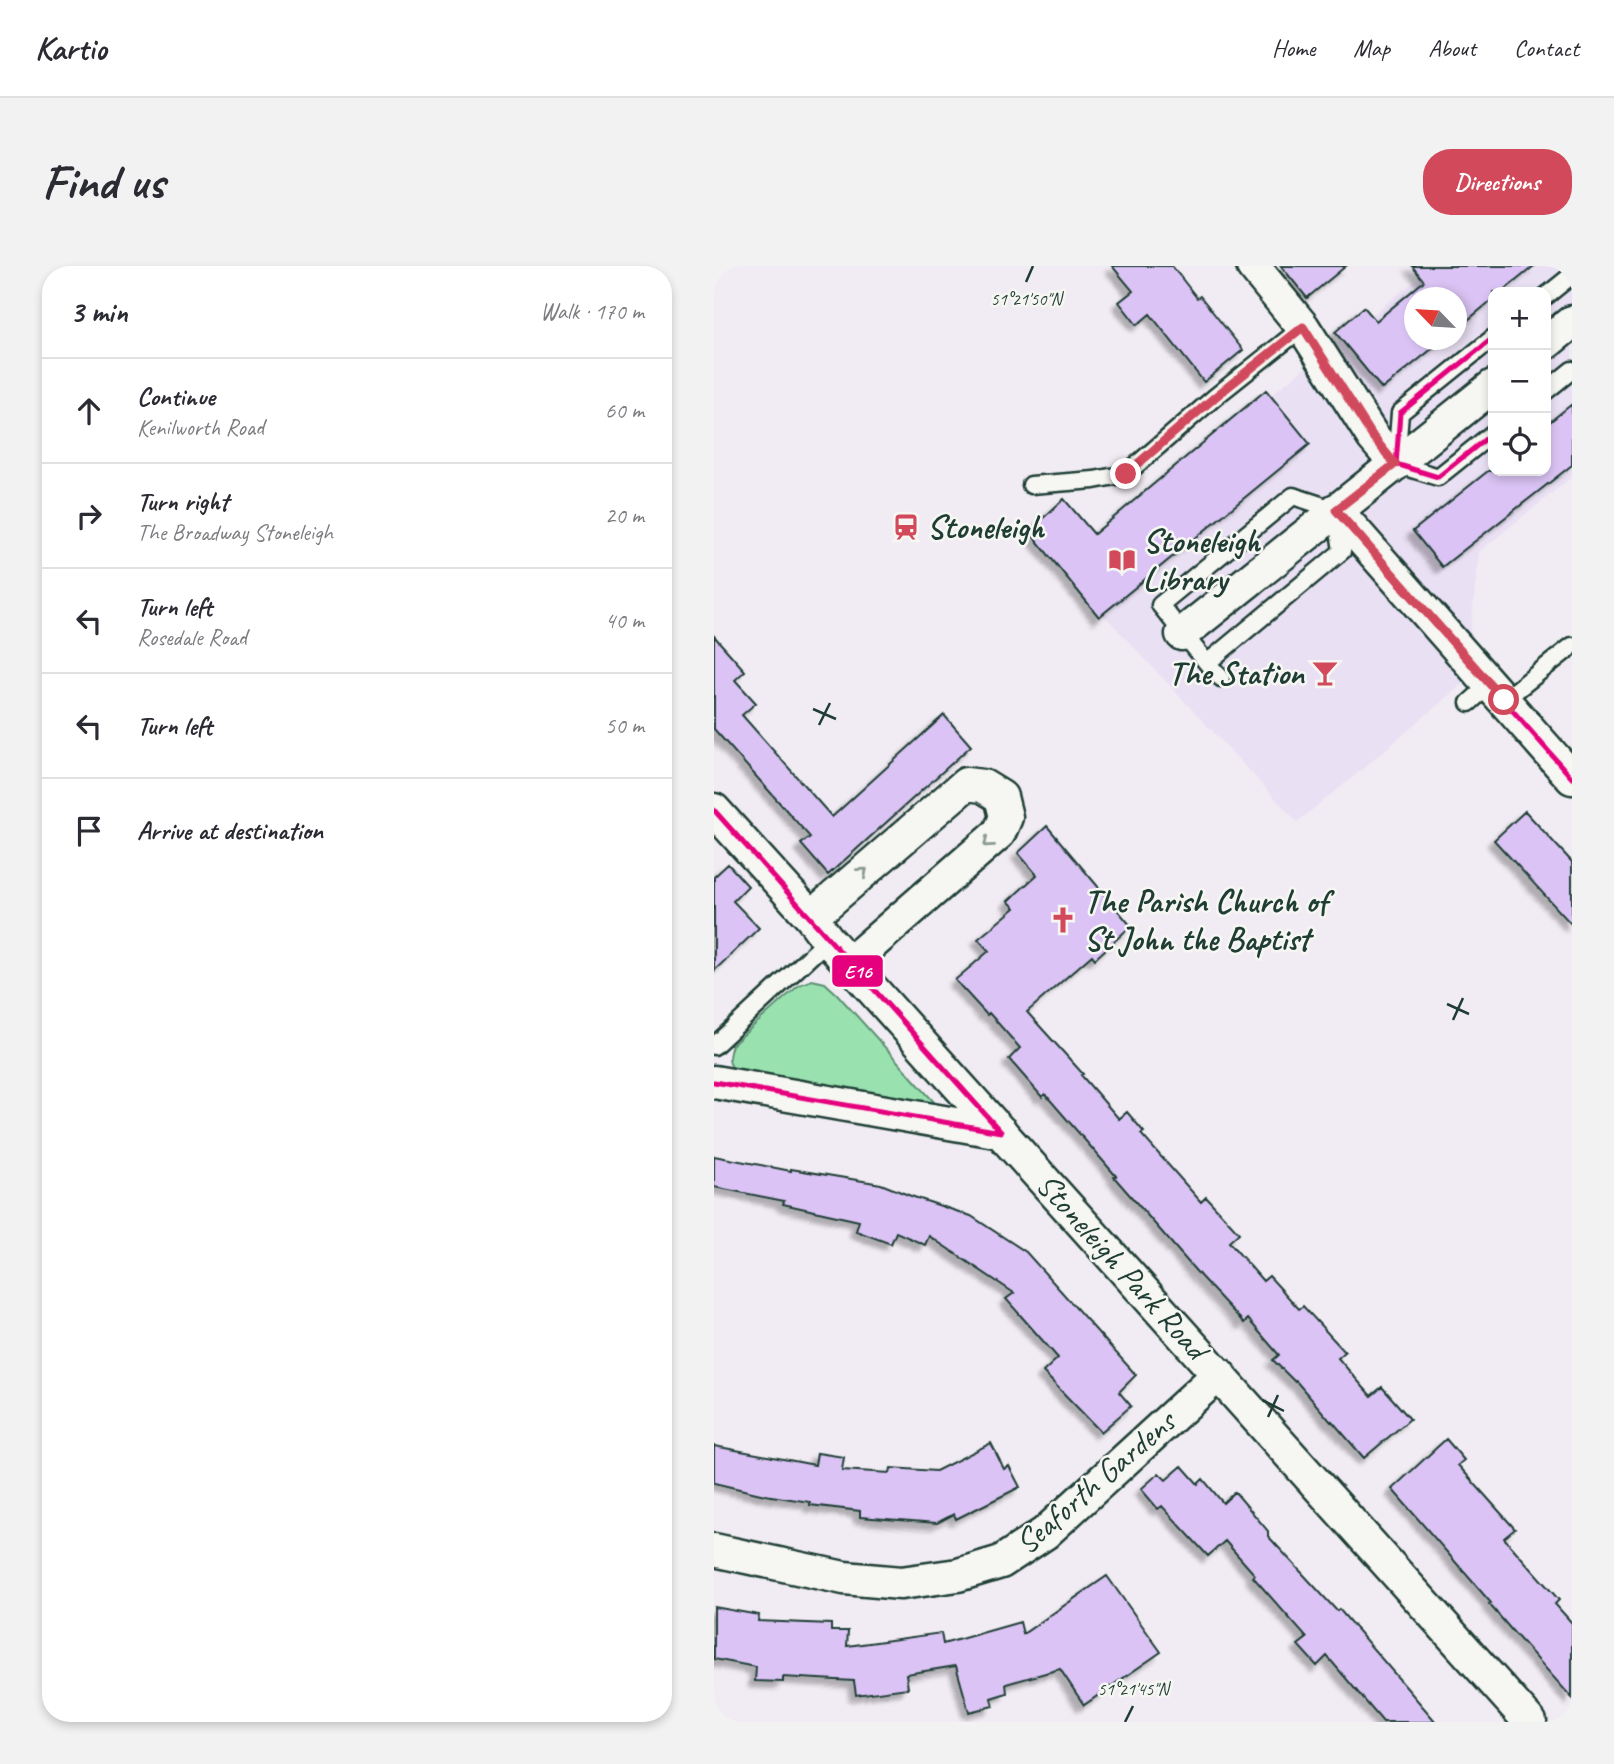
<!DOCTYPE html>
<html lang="en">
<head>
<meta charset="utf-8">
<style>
	body { margin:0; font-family:Caveat,sans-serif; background:#f2f2f3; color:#2b2b33 }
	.controls { position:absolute; right:21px; top:21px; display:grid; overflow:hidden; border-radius:14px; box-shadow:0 4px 10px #0003 }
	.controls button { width:63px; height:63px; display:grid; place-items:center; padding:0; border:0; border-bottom:2px solid #e1e1e2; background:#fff; color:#2b2b33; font:35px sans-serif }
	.compass { position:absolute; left:690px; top:21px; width:63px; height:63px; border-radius:50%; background:#fff; box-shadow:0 4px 10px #0003; rotate:295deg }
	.stop { position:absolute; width:21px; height:21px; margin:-16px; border:5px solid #d1495b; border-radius:50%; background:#fff }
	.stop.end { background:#d1495b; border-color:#fff; box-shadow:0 2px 7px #0008 }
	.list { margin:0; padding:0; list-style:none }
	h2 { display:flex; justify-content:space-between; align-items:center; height:91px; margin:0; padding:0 28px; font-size:30px }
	h2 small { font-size:23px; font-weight:400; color:#7c7c81 }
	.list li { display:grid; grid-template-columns:46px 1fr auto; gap:21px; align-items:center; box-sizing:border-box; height:105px; padding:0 28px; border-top:2px solid #e1e1e2 }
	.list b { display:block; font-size:26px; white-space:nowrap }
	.list p { margin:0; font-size:23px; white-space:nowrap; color:#7c7c81 }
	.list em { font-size:23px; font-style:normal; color:#7c7c81 }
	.icon { flex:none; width:38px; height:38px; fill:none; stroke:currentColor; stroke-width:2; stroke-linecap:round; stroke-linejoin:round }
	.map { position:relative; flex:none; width:858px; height:1456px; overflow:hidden; border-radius:28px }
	header { display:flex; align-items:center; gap:42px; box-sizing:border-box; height:98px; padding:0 35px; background:#fff; border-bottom:2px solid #e1e1e2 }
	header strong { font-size:33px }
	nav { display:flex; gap:38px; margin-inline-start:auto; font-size:24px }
	.intro { display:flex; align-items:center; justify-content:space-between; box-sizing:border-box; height:168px; padding:0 42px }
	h1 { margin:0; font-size:49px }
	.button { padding:18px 32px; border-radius:28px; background:#d1495b; color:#fff; font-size:24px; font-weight:700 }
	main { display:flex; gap:42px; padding:0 42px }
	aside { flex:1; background:#fff; border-radius:28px; box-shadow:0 4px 10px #0003 }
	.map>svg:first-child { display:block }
</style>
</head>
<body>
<header>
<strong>Kartio</strong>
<nav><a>Home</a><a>Map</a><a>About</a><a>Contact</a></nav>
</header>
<div class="intro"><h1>Find us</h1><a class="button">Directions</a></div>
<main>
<aside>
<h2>3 min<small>Walk · 170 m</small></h2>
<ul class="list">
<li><svg class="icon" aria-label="ahead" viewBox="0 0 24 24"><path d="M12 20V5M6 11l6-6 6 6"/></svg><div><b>Continue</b><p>Kenilworth Road</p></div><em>60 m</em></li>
<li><svg class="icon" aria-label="right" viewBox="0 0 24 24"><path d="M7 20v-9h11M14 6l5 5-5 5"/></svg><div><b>Turn right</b><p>The Broadway Stoneleigh</p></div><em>20 m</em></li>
<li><svg class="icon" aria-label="left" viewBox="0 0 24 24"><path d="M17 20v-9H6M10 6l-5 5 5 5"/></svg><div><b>Turn left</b><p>Rosedale Road</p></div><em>40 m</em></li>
<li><svg class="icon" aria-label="left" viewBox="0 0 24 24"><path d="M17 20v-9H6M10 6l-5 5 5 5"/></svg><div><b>Turn left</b></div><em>50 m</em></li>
<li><svg class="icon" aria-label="arrive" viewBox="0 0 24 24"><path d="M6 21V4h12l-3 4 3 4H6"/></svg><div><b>Arrive at destination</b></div></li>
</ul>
</aside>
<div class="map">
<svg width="858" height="1456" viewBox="0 0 858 1456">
	<defs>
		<filter id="shadow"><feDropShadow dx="-6" dy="6" stdDeviation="2" flood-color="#0004"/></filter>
	</defs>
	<rect width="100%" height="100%" fill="#f1ecf3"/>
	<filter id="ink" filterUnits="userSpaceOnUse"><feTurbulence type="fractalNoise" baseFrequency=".0143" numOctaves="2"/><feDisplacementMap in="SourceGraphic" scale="14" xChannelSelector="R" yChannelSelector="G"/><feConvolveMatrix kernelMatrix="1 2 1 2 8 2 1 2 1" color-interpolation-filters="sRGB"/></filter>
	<g filter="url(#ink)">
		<path fill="#eae0f4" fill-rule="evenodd" d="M719 0H858V211L765 286 751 416 638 512 583 556 343 299ZM779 26H832V205H779ZM701 32H743V74H701Z"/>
		<path fill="#99e2b0" stroke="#5c9072" stroke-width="2" d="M98 714 111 717 123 728 220 836 216 844 28 811C15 800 12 796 18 779L85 719Z"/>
		<path fill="#dbc4f5" stroke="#1f3d34" stroke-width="2" filter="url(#shadow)" d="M398 0H458L483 32 486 30 529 84 490 116 436 48 423 59 405 36 419 25Z
			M567 0H632L593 32Z
			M698 0H820L788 26H779V33L743 63V32H701V74H729L668 123 621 66 650 41 662 55 710 15Z
			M552 124 596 178 385 351 315 265 350 233 380 268Z
			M858 138V199L728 301 699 265 774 205H832V159Z
			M0 370 31 405 21 414 42 437 28 449 118 551 230 449 257 480 114 609 87 578 96 571 0 463Z
			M811 545 858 596V659L780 574Z
			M333 560 417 660 381 693 378 689 313 746 369 808 367 809 405 853 413 846 430 866 427 868 487 936 492 931 525 967 515 976 549 1015 555 1010 585 1043 589 1040 631 1086 624 1092 657 1130 668 1121 696 1153 650 1192 618 1155 617 1156 582 1115 581 1116 559 1094 565 1089 534 1053 530 1057 487 1011 400 911 402 910 331 828 328 831 295 793 306 782 275 747 273 749 241 714 275 685 264 673 301 642 294 635 323 609 304 587Z
			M14 598 34 620 19 635 45 662 0 705V611Z
			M0 890 77 905V903L167 918 197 930 257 950 312 986 422 1109 405 1126 417 1140 387 1166 329 1106 344 1092 292 1033 300 1027 215 970 211 979 182 966 177 978 142 965 145 955 69 938 70 935 0 921Z
			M732 1173 750 1194 744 1199 801 1263 790 1272 845 1334 841 1338 858 1357V1432L800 1367 775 1338 777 1337 678 1223Z
			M277 1177 290 1203 295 1200 306 1221 242 1253 240 1248 223 1257 146 1251V1245L96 1239V1236L51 1229 0 1217V1180L101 1199 103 1187 130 1191 128 1204 176 1207 177 1202 222 1205Z
			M468 1200 484 1218 489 1213 509 1237 521 1226 554 1265V1270L623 1345 625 1343 722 1456H669L613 1390 603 1400 584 1379 593 1372 547 1320 539 1311 541 1309 511 1275 494 1290 448 1240 444 1243 427 1223 445 1207 452 1214Z
			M393 1310 447 1386 370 1439 346 1403 292 1418 293 1427 277 1432 279 1440 255 1446 242 1400 192 1408 194 1422 142 1429 140 1415 69 1411V1416L41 1415 42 1401 0 1393V1341L45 1349 44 1355 117 1358V1365H134L133 1380 227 1367 229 1378 306 1356 309 1368Z"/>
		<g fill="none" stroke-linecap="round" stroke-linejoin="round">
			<g stroke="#1f3d34" stroke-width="21">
				<path id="service" d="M832 30 858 9
					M779 72 686 147 682 198 724 211 779 167
					M832 125 858 104
					M317 219 380 214 412 208 501 131 589 61
					M579 230 622 244 628 285 493 397 446 339Z
					M493 397 507 412
					M790 434 858 380
					M755 437 776 418
					M0 780 114 674"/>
			</g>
			<g stroke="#1f3d34" stroke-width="37">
				<path id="minor" d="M539 0 589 61 659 171 682 198
					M832 77 858 56
					M622 244 858 512
					M468 368 779 120
					M0 544 97 651 114 674 816 1456
					M97 651 252 518 269 520 287 531 292 551 285 567 136 697
					M0 816 287 866
					M0 1284 130 1312 187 1317 244 1309 287 1296 331 1267 505 1108"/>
			</g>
			<use href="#service" stroke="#f6f6f2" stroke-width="16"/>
			<use href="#minor" stroke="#f6f6f2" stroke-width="32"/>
			<g stroke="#f6f6f2" stroke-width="10">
				<path id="bus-1" d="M682 198 686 147 779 72
					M682 198 724 211 779 167
					M622 244 858 512
					M0 544 287 866
					M0 816 287 866"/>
			</g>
			<use href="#bus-1" stroke="#e5007d" stroke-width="5"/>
		</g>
		<defs><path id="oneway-chevron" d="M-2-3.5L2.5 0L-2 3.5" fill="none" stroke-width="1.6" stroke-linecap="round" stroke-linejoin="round" transform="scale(1.75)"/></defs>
		<g stroke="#8a9a93">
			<use href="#oneway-chevron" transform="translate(274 577) rotate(139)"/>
			<use href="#oneway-chevron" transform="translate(149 606) rotate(-41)"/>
		</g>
	</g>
	<g fill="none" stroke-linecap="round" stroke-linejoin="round" filter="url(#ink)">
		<path stroke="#d1495b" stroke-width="9" d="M412 208 501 131 589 61 659 171 681 198 622 244 790 434"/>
	</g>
	<path fill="none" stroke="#1f3d34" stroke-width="2.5" d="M312 16 319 0M99 443 122 453M105 459 116 437M733 738 755 748M739 754 749 732M548 1134 570 1145M554 1151 564 1129M411 1456 419 1440"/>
	<defs>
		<g id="station-bare" transform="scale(2.1)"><path d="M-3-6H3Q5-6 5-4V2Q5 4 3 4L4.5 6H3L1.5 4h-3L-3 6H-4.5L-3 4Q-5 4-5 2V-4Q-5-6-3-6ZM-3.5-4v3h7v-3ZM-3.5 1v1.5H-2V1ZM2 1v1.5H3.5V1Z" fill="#d1495b" stroke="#f6f6f2" stroke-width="2.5" paint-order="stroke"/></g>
		<g id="library-bare" transform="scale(2.1)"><path d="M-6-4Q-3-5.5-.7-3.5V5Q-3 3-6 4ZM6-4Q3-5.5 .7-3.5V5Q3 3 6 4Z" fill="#d1495b" stroke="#f6f6f2" stroke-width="2.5" paint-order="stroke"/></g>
		<g id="bar-bare" transform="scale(2.1)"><path d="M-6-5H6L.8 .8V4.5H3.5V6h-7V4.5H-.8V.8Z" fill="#d1495b" stroke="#f6f6f2" stroke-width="2.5" paint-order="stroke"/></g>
		<g id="church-bare" transform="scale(2.1)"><path d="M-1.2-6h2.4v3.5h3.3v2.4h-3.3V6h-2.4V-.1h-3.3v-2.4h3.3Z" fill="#d1495b" stroke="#f6f6f2" stroke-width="2.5" paint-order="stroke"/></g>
	</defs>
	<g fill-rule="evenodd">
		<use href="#station-bare" x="192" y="261"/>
		<use href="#library-bare" x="408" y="294"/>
		<use href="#bar-bare" x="611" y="407"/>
		<use href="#church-bare" x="349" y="654"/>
	</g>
	<g text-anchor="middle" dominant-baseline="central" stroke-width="5" stroke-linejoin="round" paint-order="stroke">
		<g font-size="33" font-weight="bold" fill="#1f3d34" stroke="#f6f6f2" text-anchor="start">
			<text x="213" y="261">Stoneleigh</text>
			<text x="429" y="275">Stoneleigh<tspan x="429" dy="38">Library</tspan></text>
			<text x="590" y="407" text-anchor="end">The Station</text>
			<text x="370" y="635">The Parish Church of<tspan x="370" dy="38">St John the Baptist</tspan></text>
		</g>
		<g font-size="33" fill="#1f3d34" stroke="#f6f6f2">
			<text transform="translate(408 1000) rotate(48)">Stoneleigh Park Road</text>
			<text transform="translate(381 1216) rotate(-41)">Seaforth Gardens</text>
		</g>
	</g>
	<g font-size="18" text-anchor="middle" fill="#1f3d34" stroke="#f6f6f2" stroke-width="5" stroke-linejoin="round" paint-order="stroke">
		<text x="312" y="39">51°21'50"N</text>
		<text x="419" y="1429">51°21'45"N</text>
	</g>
	<rect stroke="#f6f6f2" stroke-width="2.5" x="117" y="688" width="53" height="34" rx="7" fill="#e5007d"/>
	<g font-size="19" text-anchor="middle" font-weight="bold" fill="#fff">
		<text x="144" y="712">E16</text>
	</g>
</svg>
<div class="controls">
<button>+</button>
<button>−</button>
<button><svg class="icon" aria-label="locate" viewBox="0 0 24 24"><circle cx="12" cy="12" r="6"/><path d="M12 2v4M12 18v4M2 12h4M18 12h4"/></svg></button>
</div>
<svg class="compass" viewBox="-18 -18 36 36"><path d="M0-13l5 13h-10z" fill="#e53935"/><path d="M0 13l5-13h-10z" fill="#7c7c81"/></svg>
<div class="stop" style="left:790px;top:434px"></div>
<div class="stop end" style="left:412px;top:208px"></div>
</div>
</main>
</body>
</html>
